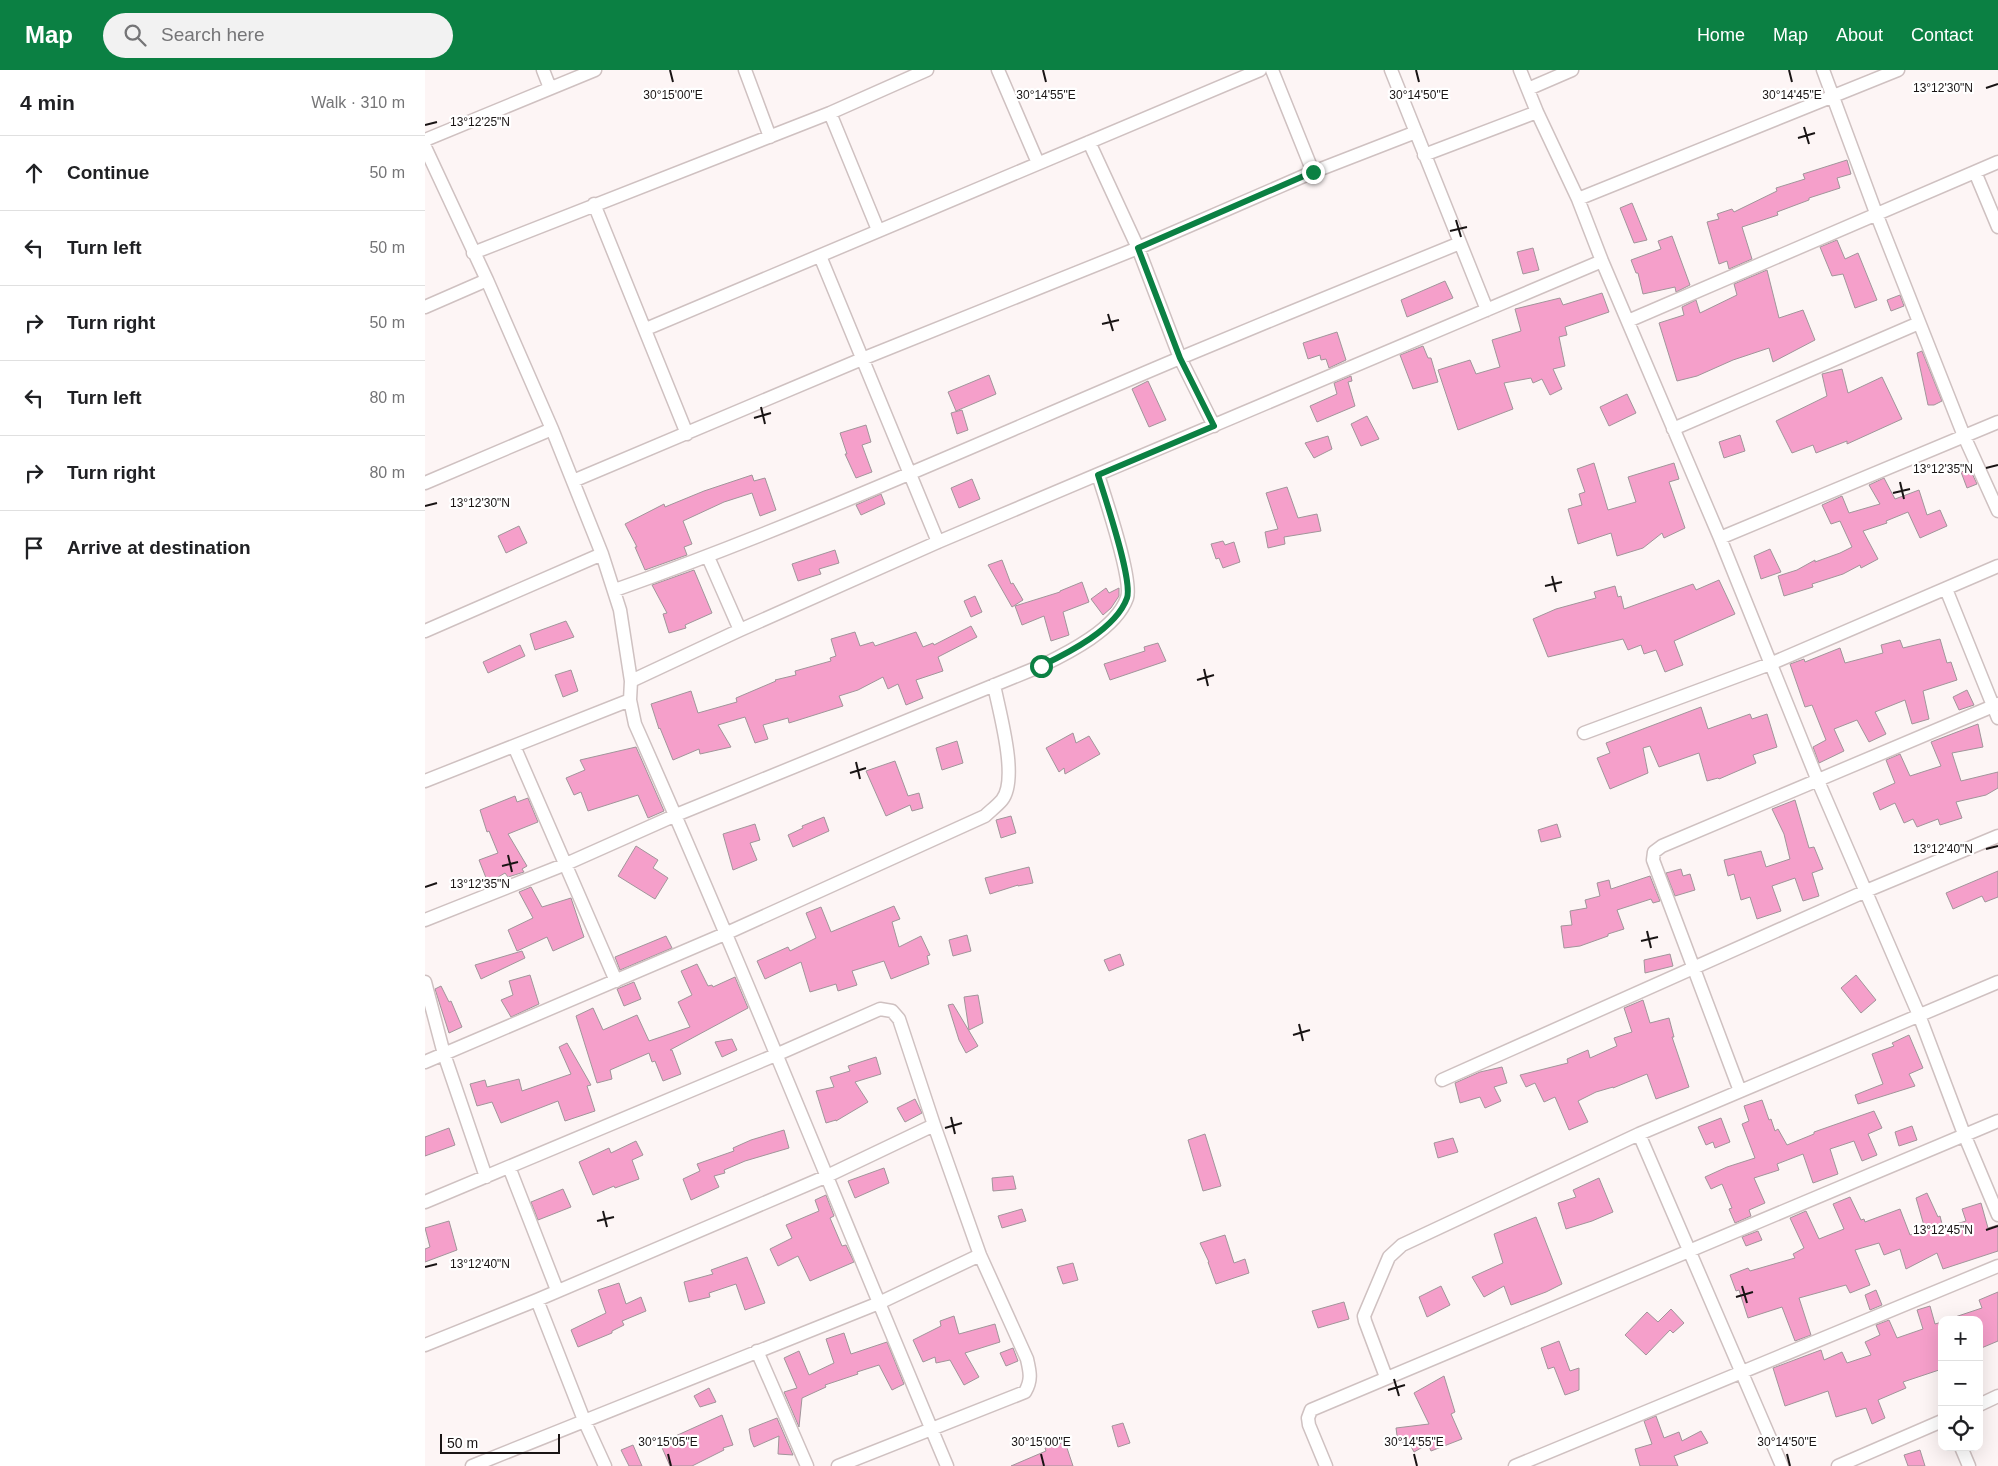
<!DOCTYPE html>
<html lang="en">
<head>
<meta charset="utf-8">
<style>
	body { margin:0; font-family:Helvetica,sans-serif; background:#f2f2f2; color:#202124 }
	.controls { position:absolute; right:15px; bottom:15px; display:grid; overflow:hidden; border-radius:10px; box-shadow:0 5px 20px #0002 }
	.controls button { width:45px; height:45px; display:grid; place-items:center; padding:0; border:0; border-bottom:1px solid #e0e0e0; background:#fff; color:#202124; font:25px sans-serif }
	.scale { position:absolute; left:15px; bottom:12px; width:120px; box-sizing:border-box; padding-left:5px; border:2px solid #191414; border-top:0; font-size:14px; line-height:18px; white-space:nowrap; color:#191414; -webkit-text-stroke:4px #fff; paint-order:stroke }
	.stop { position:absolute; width:15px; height:15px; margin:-11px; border:4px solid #0b8043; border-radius:50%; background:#fff }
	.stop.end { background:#0b8043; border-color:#fff; box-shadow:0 1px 5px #0008 }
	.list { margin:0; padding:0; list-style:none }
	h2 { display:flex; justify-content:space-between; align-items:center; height:65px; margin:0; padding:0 20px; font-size:21px }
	h2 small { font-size:16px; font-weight:400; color:#757577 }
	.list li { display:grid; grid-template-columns:32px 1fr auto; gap:15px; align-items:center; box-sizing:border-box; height:75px; padding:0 20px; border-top:1px solid #e0e0e0 }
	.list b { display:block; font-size:19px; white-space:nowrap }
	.list em { font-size:16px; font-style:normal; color:#757577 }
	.icon { flex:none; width:28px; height:28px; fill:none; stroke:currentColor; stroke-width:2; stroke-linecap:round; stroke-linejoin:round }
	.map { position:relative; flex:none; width:1573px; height:1396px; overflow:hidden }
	header { display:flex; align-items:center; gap:30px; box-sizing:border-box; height:70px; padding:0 25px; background:#0b8043; color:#fff }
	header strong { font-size:24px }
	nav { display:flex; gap:28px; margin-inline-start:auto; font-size:18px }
	.search { width:350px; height:45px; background:#f2f2f2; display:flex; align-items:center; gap:12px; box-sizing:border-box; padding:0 18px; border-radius:28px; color:#757577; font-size:19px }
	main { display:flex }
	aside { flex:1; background:#fff }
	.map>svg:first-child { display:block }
</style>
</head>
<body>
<header>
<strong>Map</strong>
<div class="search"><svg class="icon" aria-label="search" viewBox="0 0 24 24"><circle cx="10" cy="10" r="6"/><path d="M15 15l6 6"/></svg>Search here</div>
<nav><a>Home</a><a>Map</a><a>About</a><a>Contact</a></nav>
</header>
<main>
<aside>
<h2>4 min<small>Walk · 310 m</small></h2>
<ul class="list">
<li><svg class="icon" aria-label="ahead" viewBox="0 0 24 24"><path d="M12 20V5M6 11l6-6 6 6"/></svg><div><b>Continue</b></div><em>50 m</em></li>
<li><svg class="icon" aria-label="left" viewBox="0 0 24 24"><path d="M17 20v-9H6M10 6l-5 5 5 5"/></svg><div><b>Turn left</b></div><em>50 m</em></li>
<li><svg class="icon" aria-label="right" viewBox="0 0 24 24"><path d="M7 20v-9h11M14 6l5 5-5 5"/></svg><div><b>Turn right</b></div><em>50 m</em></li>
<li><svg class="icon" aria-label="left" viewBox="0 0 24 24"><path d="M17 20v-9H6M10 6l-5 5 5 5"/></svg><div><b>Turn left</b></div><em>80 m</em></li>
<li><svg class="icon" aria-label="right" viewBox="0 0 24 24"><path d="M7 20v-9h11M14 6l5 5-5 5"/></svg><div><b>Turn right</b></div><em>80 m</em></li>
<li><svg class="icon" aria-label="arrive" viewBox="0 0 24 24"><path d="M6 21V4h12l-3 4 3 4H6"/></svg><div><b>Arrive at destination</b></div></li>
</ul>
</aside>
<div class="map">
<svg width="1573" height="1396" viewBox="0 0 1573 1396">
	<rect width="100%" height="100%" fill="#fdf5f5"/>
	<path fill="#f59fca" stroke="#a1959a" d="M1422 90 1426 104 1412 108 1415 118 1384 128V130L1352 142 1353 145 1317 157 1327 189 1304 199 1302 191 1294 194 1282 152 1294 149 1292 144 1307 139 1309 142 1352 121 1351 118 1380 109 1378 104Z
		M1207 133 1222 170 1209 173 1195 138Z
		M1247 166 1265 215 1251 222 1250 217 1218 224 1213 203H1211L1206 190 1236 179 1233 171Z
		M1412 170 1420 189 1433 183 1452 230 1430 238 1418 204 1407 206 1395 177Z
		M1108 178 1114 200 1098 204 1092 182Z
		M1342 200 1354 248 1378 240 1390 270 1348 292 1344 278 1308 290 1272 306 1252 311 1234 253 1259 245 1257 237 1271 230 1275 243 1312 225 1309 214Z
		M1020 211 1028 228 982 247 976 230Z
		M1177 223 1184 242 1140 257 1142 265 1134 267 1140 296 1128 299 1137 319 1125 325 1117 309 1108 313 1106 308 1079 313 1088 339 1033 360 1013 300 1045 290 1051 304 1075 297 1067 270 1096 261 1090 239 1135 228 1138 235Z
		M1475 225 1479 236 1466 241 1462 230Z
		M912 262 921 290 904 298 901 289 896 290 895 285 883 289 878 273Z
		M998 276 1003 288H1006L1013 312 988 319 975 285Z
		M1497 281 1517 331 1509 335H1503L1492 283Z
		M1417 299 1423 323 1457 307 1477 349 1422 374V371L1391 383 1388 375 1367 383 1351 351 1402 326 1397 304Z
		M564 305 571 324 531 341 523 322Z
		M926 306 927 311 923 312 930 336 892 352 885 336 912 324 909 313Z
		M723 311 741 350 724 357 707 319Z
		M1202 324 1211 343 1184 356 1175 337Z
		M537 340 543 360 532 364 526 343Z
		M942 346 954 369 936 376 926 354Z
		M441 355 446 372 437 375 447 402 431 408 420 384H422L415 363Z
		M1315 365 1320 381 1299 388 1294 372Z
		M903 366 907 379 889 388 880 373Z
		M1169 393 1183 440 1211 432 1203 407 1249 393 1254 409 1244 412 1260 458 1239 468 1237 463 1218 478 1192 486 1186 463 1153 474 1143 439 1157 435 1154 424 1160 422 1152 399Z
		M1545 399 1552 414 1542 418 1536 402Z
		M327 405 329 411 340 408 351 440 335 446 327 423 299 432 258 451 267 474 259 477 262 485 220 500 210 477H212L200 454 239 434 240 437 279 421Z
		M1459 408 1470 429 1494 420 1502 445 1515 440 1522 456 1495 468 1483 442 1461 451 1462 453 1438 461 1453 489 1436 498 1435 495 1418 504 1387 514 1388 517 1359 526 1353 506 1372 500 1390 490V492L1415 483 1427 477 1415 451 1406 454 1397 435 1417 426 1424 443 1455 434 1444 415Z
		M547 409 555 429 534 438 526 418Z
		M862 417 873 448 892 444 896 461 859 467 860 474 843 478 840 462 853 459 841 423Z
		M456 424 460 434 436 445 431 435Z
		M94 456 102 473 81 483 73 466Z
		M798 471 800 475 809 472 815 492 798 498 794 488 791 489 786 474Z
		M1345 479 1356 502 1336 509 1329 486Z
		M410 480 414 493 394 499 396 504 373 511 367 494Z
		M577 490 586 514 588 513 598 530 587 537 563 495Z
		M269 500 287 543 260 555 261 558 244 563 238 544 242 543 227 515Z
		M1294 510 1310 544 1249 571 1258 595 1240 602 1231 580 1219 584 1216 575 1203 580 1198 569 1123 587 1108 549 1131 539 1171 528 1169 522 1190 516 1193 527 1196 526 1199 539 1268 514 1271 520Z
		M657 512 664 532 638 542 644 565 626 571 619 546 597 555 590 536 635 522V521Z
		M681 518 684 523 694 518V526L686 538 678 545 666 529Z
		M550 526 557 542 546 547 539 531Z
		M141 551 149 567 110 580 105 564Z
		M546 556 552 567 513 587 518 601 491 610 498 628 481 635 473 614 463 619 458 607 433 620 414 626 418 636 364 653 363 648 338 655 343 669 330 673 320 647 293 655 306 677 275 684 274 679 248 690 235 658 234 659 226 634 266 621 273 643 312 632 311 628 351 611 350 610 371 605 370 601 406 591 405 588 411 586 406 569 430 562 435 576 448 572 450 576 491 562 498 577 508 573 509 575Z
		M1515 569 1522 593 1526 592 1532 610 1498 621 1504 649 1487 654 1480 630 1450 642 1461 664 1444 672 1432 650 1409 659 1419 681 1394 693 1388 677 1401 670 1387 635 1380 637 1365 594 1379 589 1380 592 1415 578 1420 593 1458 583 1456 575 1475 570 1478 578Z
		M733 573 741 591 685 610 679 594 720 581 719 577Z
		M95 575 100 586 63 603 58 592Z
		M146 600 153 621 138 627 130 605Z
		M1542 620 1549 635 1534 640 1528 627Z
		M1276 637 1283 659 1325 644 1327 649 1342 644 1352 677 1328 685 1331 693 1294 709 1293 708 1282 711 1274 683 1234 697 1225 676 1218 678 1223 703 1185 719 1172 688 1185 683 1181 673Z
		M1553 654 1558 677 1527 683 1536 711 1573 702V718L1561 725 1531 732 1537 748 1515 755 1513 749 1492 757 1488 749 1479 753 1470 733 1455 740 1448 723 1470 713 1461 690 1475 684 1485 706 1516 696 1506 672Z
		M648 663 651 673 664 666 675 684 640 704 639 698 634 702 621 678Z
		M532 671 538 693 517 700 511 678Z
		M211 677 239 741 223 748 213 725 163 741 156 722 149 725 141 708 160 700 155 690Z
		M470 691 483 726 494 723 498 738 487 741 485 735 461 746 441 701Z
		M90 726 92 732 103 728 113 752 83 764 102 796 97 799 99 802 83 807 80 803 63 813 54 790 73 783 64 761 62 762 55 740Z
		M1370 730 1384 778 1389 777 1398 799 1387 803 1394 826 1378 831 1370 808 1347 816 1356 841 1332 849 1325 827 1316 830 1309 804 1303 806 1299 790 1336 781 1341 797 1365 789 1359 764 1347 739Z
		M586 746 591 763 576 768 571 750Z
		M399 747 404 761 368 777 363 765 378 758 377 756Z
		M330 754 335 770 325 773 332 790 308 800 298 764Z
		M1132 754 1136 767 1116 772 1113 760Z
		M211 776 233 790 228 798 243 808 230 829 193 806Z
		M604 797 608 813 593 816V815L565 824 560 808Z
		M1256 799 1258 806 1265 804 1270 820 1250 826 1241 803Z
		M1573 801V827L1560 832 1557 826 1528 839 1521 823Z
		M1225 806 1235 831 1228 833 1226 829 1192 840 1199 859 1183 864V866L1155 876 1139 878 1136 856 1147 855 1145 841 1162 838 1160 830 1175 826 1172 813 1184 810 1186 819Z
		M106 817 117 837 146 828 159 867 128 881 122 867 92 881 83 860 108 848 94 822Z
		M469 836 475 849 467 852 474 877 496 866 505 885 502 886 504 894 466 909 459 891 427 901 432 915 413 921 411 914 385 922 376 892 340 909 332 891 363 877 365 881 391 868 381 843 396 837 406 862Z
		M542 865 546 881 528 886 524 870Z
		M241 866 247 878 195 900 190 887Z
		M97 881 100 888 56 909 50 895Z
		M695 884 699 895 684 901 679 890Z
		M1245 884 1248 896 1220 903 1219 890Z
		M272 894 283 916 287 915 288 917 310 907 323 938 245 980H247L256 1004 238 1011 230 991 227 992 224 983 185 1000 187 1009 172 1013 151 946 168 938 178 960 212 945 224 971 265 957 253 932 267 925 256 901Z
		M105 905 114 934 86 947 76 930 88 925 84 911Z
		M1431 905 1451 930 1436 943 1416 918Z
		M209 912 216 929 199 936 192 919Z
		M16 916 24 932 26 931 37 957 24 963 10 919Z
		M553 925 558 953 544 960 539 927Z
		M1218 930 1225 953 1244 948 1249 967H1247L1264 1017 1231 1029 1222 1004 1188 1018V1017L1171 1022 1153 1031 1163 1052 1144 1060 1130 1027 1119 1032 1110 1013 1101 1017 1095 1005 1143 993 1142 989 1163 980 1165 988 1192 976 1189 968 1207 962 1199 938Z
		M528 934 553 976 541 983 534 970 523 935Z
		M1484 965 1498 998 1484 1004 1490 1016 1433 1034 1430 1025 1458 1014 1447 984 1469 976 1467 973Z
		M307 969 312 980 297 987 290 972Z
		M142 973 166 1015 162 1016 170 1041 140 1051 133 1031 76 1053 67 1032 52 1036 45 1014 60 1010 62 1017 94 1009 97 1021 146 1004 134 977Z
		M451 987 456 1004 430 1012 443 1032 411 1051V1050L401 1053 391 1021 409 1017 405 1007 425 1001 423 996Z
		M1077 997 1082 1013 1069 1017 1076 1031 1060 1038 1055 1027 1035 1033 1030 1013 1055 1002Z
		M490 1029 497 1043 480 1052 472 1038Z
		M1337 1030 1344 1050 1346 1049 1350 1061 1353 1059 1362 1075 1389 1064V1062L1449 1041 1457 1058 1443 1064 1452 1085 1437 1091 1429 1071 1405 1079 1413 1104 1388 1113 1378 1084 1352 1094 1354 1100 1329 1108 1340 1133 1324 1140 1326 1146 1310 1153 1304 1139 1307 1138 1297 1114 1286 1119 1280 1107 1302 1097 1330 1088 1317 1054 1324 1051 1319 1036Z
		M1296 1048 1305 1072 1290 1078 1288 1072 1281 1075 1273 1057Z
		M1487 1056 1492 1070 1474 1076 1470 1062Z
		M24 1058 30 1075 0 1086V1067Z
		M359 1060 364 1078 320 1091 299 1100 300 1103 289 1106 294 1117 266 1130 258 1109 275 1101 272 1094 309 1081 308 1078 326 1070Z
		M780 1064 796 1116 778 1121 763 1070Z
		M1028 1068 1033 1082 1013 1088 1009 1073Z
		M211 1071 218 1085 207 1090 214 1109 190 1118 189 1116 168 1125 154 1092 184 1078 186 1083Z
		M459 1098 464 1113 430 1128 423 1111Z
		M588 1106 591 1119 568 1121 567 1108Z
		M1174 1108 1188 1142 1167 1151 1141 1159 1133 1133 1151 1127 1148 1120Z
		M138 1119 146 1137 113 1150 106 1132Z
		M1502 1123 1513 1147 1515 1146 1518 1158 1541 1151 1537 1139 1556 1133 1563 1158 1573 1155V1181L1518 1199 1512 1183 1481 1199 1475 1179 1459 1185 1454 1173 1430 1180 1445 1215 1425 1223 1421 1215 1374 1228 1386 1265 1370 1271 1357 1237 1323 1248 1314 1220 1311 1221 1305 1205 1323 1198 1325 1201 1370 1188 1368 1184 1379 1178 1365 1148 1381 1141 1394 1169 1419 1159 1408 1134 1425 1127 1436 1150 1439 1149 1440 1152 1475 1139 1485 1165 1500 1159 1491 1128Z
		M401 1125 409 1146 405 1148 417 1176 421 1175 429 1192 385 1211 373 1186 353 1196 345 1179 367 1168 361 1155 394 1141 390 1130Z
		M597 1139 601 1151 577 1158 573 1146Z
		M1111 1147 1137 1214 1121 1222 1086 1235 1079 1216 1059 1227 1047 1207 1078 1193 1069 1164Z
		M24 1151 32 1180 0 1192V1179L5 1177 0 1158Z
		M1333 1161 1337 1170 1321 1176 1317 1167Z
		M800 1165 809 1193 820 1189 824 1203 791 1214 783 1192H784L775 1173Z
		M322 1187 340 1233 320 1240 311 1214 284 1223 285 1227 264 1232 259 1212 288 1204 286 1200Z
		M648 1193 653 1210 638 1214 632 1197Z
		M194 1213 201 1234 216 1227 221 1241 197 1251 199 1255 187 1261V1263L153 1277 146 1260 181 1243 173 1220Z
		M1016 1216 1025 1235 1002 1247 994 1227Z
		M1451 1220 1457 1235 1445 1240 1440 1225Z
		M1573 1222V1271L1554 1279V1250H1530V1247L1557 1238 1554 1230Z
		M919 1232 924 1249 893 1258 887 1241Z
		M1505 1236 1510 1254 1517 1252V1299L1478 1312 1481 1318 1453 1330 1460 1348 1447 1354 1441 1338 1411 1347 1403 1321 1360 1336 1348 1298 1396 1280 1399 1290 1417 1282 1422 1293 1446 1285 1440 1272 1455 1265 1451 1255 1464 1250 1472 1268 1498 1259 1492 1240Z
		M1246 1239 1259 1253 1248 1263 1245 1260 1221 1285 1200 1265 1222 1242 1233 1252Z
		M529 1246 534 1264 570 1254 575 1272 540 1283 554 1307 539 1315 525 1290 511 1293 510 1287 498 1292 488 1270 516 1256 515 1251Z
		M419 1263 426 1284 462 1272 479 1314 467 1320 454 1295 432 1302 433 1304 400 1315 401 1317 377 1328 374 1357 359 1322 372 1318 359 1288 374 1281 384 1305 409 1293 401 1269Z
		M1134 1271 1145 1301 1154 1298V1320L1140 1325 1129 1297 1123 1299 1116 1278Z
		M588 1278 593 1291 581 1296 575 1283Z
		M1019 1306 1030 1342 1026 1344 1037 1369 1006 1381 1003 1374 989 1382 983 1371 973 1373 971 1358 1004 1354 989 1323Z
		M284 1318 291 1332 275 1337 269 1326Z
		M297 1345 308 1375 298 1378 299 1380 267 1396H245L235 1373Z
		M1231 1346 1239 1368 1254 1362 1257 1371 1276 1361 1283 1373 1249 1386 1253 1396H1215L1210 1379 1227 1374 1219 1351Z
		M352 1348 368 1385 353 1384 354 1366 329 1377 326 1370 324 1359Z
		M698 1353 705 1373 693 1377 687 1356Z
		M640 1372 648 1396H586L621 1381 620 1378Z
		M208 1375 217 1396H204L196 1380Z
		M1495 1380 1500 1396H1483L1479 1385Z"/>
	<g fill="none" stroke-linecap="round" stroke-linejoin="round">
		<g stroke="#cfc1c1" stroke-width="15">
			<path id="street" d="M118 0 125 18
				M320 0 345 67
				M573 0 613 93
				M847 0 888 102
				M966 0 1062 240
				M1095 0 1112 42 1153 129 1177 191 1295 468 1393 711 1494 945 1539 1064 1573 1145
				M1398 0 1451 143 1539 366 1573 441
				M1103 19 1147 0
				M405 43 453 160
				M0 70 170 0
				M664 72 713 178 755 288 789 356
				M0 77 62 210 127 359 177 484 195 540 206 611 205 630 210 654C319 899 418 1149 522 1396
				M999 85 1112 42
				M1550 102 1573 157
				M1153 129 1473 0
				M169 134 262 364
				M48 183 405 43 502 0
				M395 186 513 472
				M0 237 62 210
				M1203 251 1573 92
				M221 259 835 0
				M1248 359 1494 253
				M148 411 437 289 713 178 888 102 991 62
				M0 413 127 359
				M1295 468 1573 352
				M283 487 315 560
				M1521 519 1573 648
				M190 520C382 452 567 367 755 288 848 249 942 211 1035 173
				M0 561 177 484
				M206 611 315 560 513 472 1177 191
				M1159 663 1345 594 1573 496
				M89 676 191 911
				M0 711 205 630
				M0 850 141 794 251 745 616 596C643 583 691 559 702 528 708 510 680 427 673 405
				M0 912 19 984 61 1107
				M0 992 302 863 560 746C565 741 572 736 577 730 594 709 574 641 569 615
				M1017 1010 1441 821 1573 766
				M1315 1021 1228 790 1229 782 1237 776 1573 634
				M1214 1064 1357 1396
				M84 1097 132 1220
				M0 1132 353 984 455 939 467 941 474 949 509 1055 555 1185 602 1289C605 1302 607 1310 600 1322L413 1396
				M112 1230 159 1350 180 1396
				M0 1275 112 1230 400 1107 509 1055
				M332 1281 382 1396
				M961 1307 940 1251 939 1246 964 1187 977 1175 1214 1064 1573 912
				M1554 1335 1573 1326
				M1536 1377 1544 1396
				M47 1396 454 1233 555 1185
				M901 1396 884 1355 883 1348 886 1340 1573 1051
				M1090 1396 1573 1196
				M1413 1396 1517 1351"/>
		</g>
		<use href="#street" stroke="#fff" stroke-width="12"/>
	</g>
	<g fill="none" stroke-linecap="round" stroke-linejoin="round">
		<path stroke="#0b8043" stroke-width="6" d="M616 596C643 583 691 559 702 528 708 510 680 428 673 405L789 356 755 288 713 178 888 102"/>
	</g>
	<path fill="none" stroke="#191414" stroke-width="2" d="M245 0 248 12M618 0 621 12M991 0 994 12M1364 0 1367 12M1561 18 1573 14M0 55 12 52M1379 57 1384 74M1373 68 1390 63M1031 150 1036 167M1025 161 1042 157M683 244 688 261M677 254 694 250M336 337 340 354M329 348 346 343M1561 398 1573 395M1475 412 1479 429M1468 423 1485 419M0 436 12 433M1127 506 1131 522M1120 516 1137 512M779 599 783 616M772 610 789 605M431 692 435 709M425 703 441 698M1561 779 1573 776M83 785 87 802M77 796 93 792M0 817 12 813M1222 861 1226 878M1216 871 1233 867M874 954 878 971M868 965 885 960M526 1047 530 1064M520 1058 537 1053M178 1141 182 1157M172 1151 189 1147M1561 1160 1573 1156M0 1197 12 1194M1317 1216 1322 1233M1311 1227 1328 1222M969 1309 974 1326M963 1320 980 1315M243 1384 246 1396M616 1384 619 1396M989 1384 992 1396M1362 1384 1365 1396"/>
	<g font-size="12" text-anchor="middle" fill="#191414" stroke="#fff" stroke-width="4.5" stroke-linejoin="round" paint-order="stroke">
		<text x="1518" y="22">13°12'30"N</text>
		<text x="248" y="29">30°15'00"E</text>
		<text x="621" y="29">30°14'55"E</text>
		<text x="994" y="29">30°14'50"E</text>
		<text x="1367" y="29">30°14'45"E</text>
		<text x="55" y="56">13°12'25"N</text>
		<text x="1518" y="403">13°12'35"N</text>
		<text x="55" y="437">13°12'30"N</text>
		<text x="1518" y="783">13°12'40"N</text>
		<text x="55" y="818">13°12'35"N</text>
		<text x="1518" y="1164">13°12'45"N</text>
		<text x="55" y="1198">13°12'40"N</text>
		<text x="243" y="1376">30°15'05"E</text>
		<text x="616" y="1376">30°15'00"E</text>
		<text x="989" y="1376">30°14'55"E</text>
		<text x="1362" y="1376">30°14'50"E</text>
	</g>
</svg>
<div class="controls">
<button>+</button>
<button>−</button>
<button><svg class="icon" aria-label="locate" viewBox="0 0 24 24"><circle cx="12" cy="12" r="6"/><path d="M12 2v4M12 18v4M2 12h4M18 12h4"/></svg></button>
</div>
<div class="scale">50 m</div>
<div class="stop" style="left:616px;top:596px"></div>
<div class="stop end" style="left:888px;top:102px"></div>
</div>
</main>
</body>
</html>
